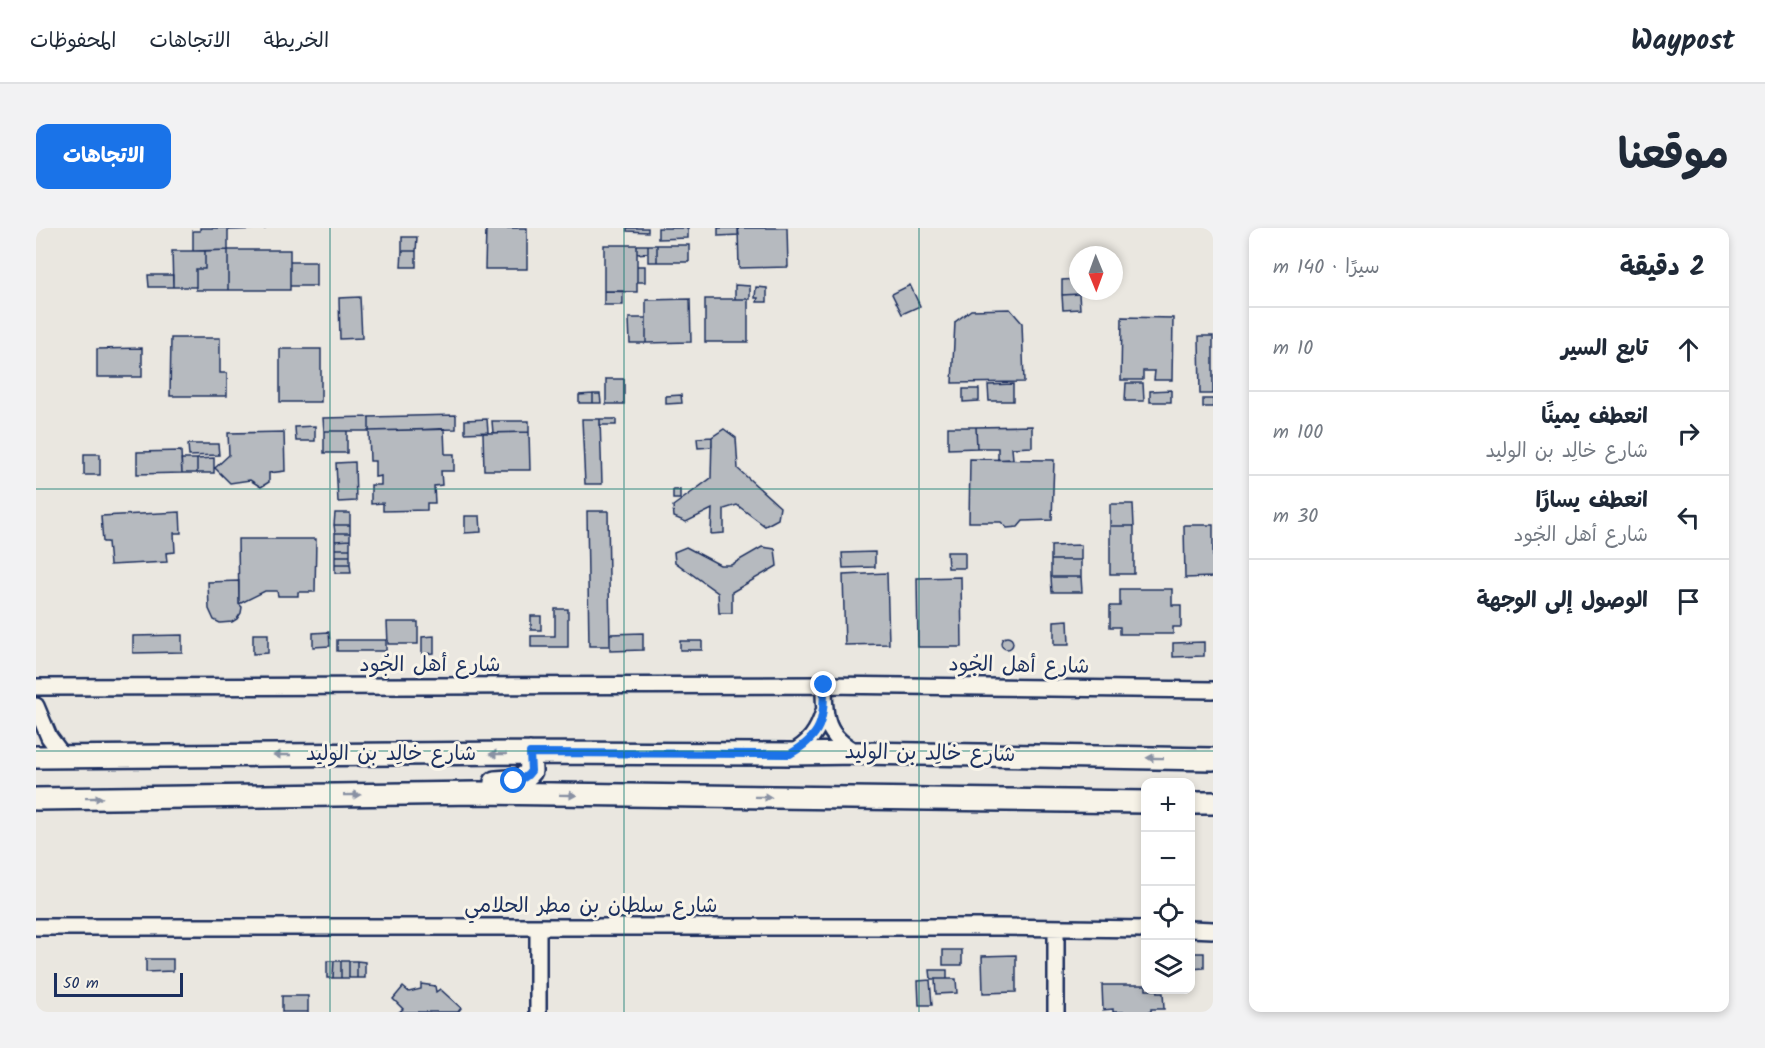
<!DOCTYPE html>
<html lang="ar">
<head>
<meta charset="utf-8">
<style>
	body { margin:0; font-family:Kalam,"Playpen Sans Arabic",sans-serif; background:#f2f2f3; color:#1f2937; direction:rtl }
	.controls { position:absolute; right:18px; bottom:18px; display:grid; overflow:hidden; border-radius:12px; box-shadow:0 3px 9px #0003 }
	.controls button { width:54px; height:54px; display:grid; place-items:center; padding:0; border:0; border-bottom:2px solid #e0e1e3; background:#fff; color:#1f2937; font:30px sans-serif }
	.compass { position:absolute; left:1033px; top:18px; width:54px; height:54px; border-radius:50%; background:#fff; box-shadow:0 3px 9px #0003; rotate:179deg }
	.scale { position:absolute; left:18px; bottom:15px; width:129px; box-sizing:border-box; padding-left:6px; border:3px solid #1b2f5e; border-top:0; font-size:16px; line-height:21px; white-space:nowrap; color:#1b2f5e; -webkit-text-stroke:4px #f7f3e8; paint-order:stroke }
	.stop { position:absolute; width:18px; height:18px; margin:-14px; border:4px solid #1a73e8; border-radius:50%; background:#fff }
	.stop.end { background:#1a73e8; border-color:#fff; box-shadow:0 2px 6px #0008 }
	.list { margin:0; padding:0; list-style:none }
	h2 { display:flex; justify-content:space-between; align-items:center; height:78px; margin:0; padding:0 24px; font-size:26px }
	h2 small { font-size:20px; font-weight:400; color:#747a83 }
	.list li { display:grid; grid-template-columns:39px 1fr auto; gap:18px; align-items:center; box-sizing:border-box; height:84px; padding:0 24px; border-top:2px solid #e0e1e3 }
	.list b { display:block; font-size:22px; white-space:nowrap }
	.list p { margin:0; font-size:20px; white-space:nowrap; color:#747a83 }
	.list em { font-size:20px; font-style:normal; color:#747a83 }
	.icon { flex:none; width:33px; height:33px; fill:none; stroke:currentColor; stroke-width:2; stroke-linecap:round; stroke-linejoin:round }
	.map { position:relative; flex:none; width:1177px; height:784px; overflow:hidden; direction:ltr; border-radius:12px }
	header { display:flex; align-items:center; gap:36px; box-sizing:border-box; height:84px; padding:0 30px; background:#fff; border-bottom:2px solid #e0e1e3 }
	header strong { font-size:28px }
	nav { display:flex; gap:33px; margin-inline-start:auto; font-size:21px }
	.intro { display:flex; align-items:center; justify-content:space-between; box-sizing:border-box; height:144px; padding:0 36px }
	h1 { margin:0; font-size:42px }
	.button { padding:15px 27px; border-radius:12px; background:#1a73e8; color:#fff; font-size:21px; font-weight:700 }
	main { display:flex; gap:36px; padding:0 36px }
	aside { flex:1; background:#fff; border-radius:12px; box-shadow:0 3px 9px #0003 }
	.map>svg:first-child { display:block }
</style>
</head>
<body>
<header>
<strong>Waypost</strong>
<nav><a>الخريطة</a><a>الاتجاهات</a><a>المحفوظات</a></nav>
</header>
<div class="intro"><h1>موقعنا</h1><a class="button">الاتجاهات</a></div>
<main>
<aside>
<h2>2 دقيقة<small>سيرًا · 140 m</small></h2>
<ul class="list">
<li><svg class="icon" aria-label="ahead" viewBox="0 0 24 24"><path d="M12 20V5M6 11l6-6 6 6"/></svg><div><b>تابع السير</b></div><em>10 m</em></li>
<li><svg class="icon" aria-label="right" viewBox="0 0 24 24"><path d="M7 20v-9h11M14 6l5 5-5 5"/></svg><div><b>انعطف يمينًا</b><p>شارع خالِد بن الوليد</p></div><em>100 m</em></li>
<li><svg class="icon" aria-label="left" viewBox="0 0 24 24"><path d="M17 20v-9H6M10 6l-5 5 5 5"/></svg><div><b>انعطف يسارًا</b><p>شارع أهل الجُود</p></div><em>30 m</em></li>
<li><svg class="icon" aria-label="arrive" viewBox="0 0 24 24"><path d="M6 21V4h12l-3 4 3 4H6"/></svg><div><b>الوصول إلى الوجهة</b></div></li>
</ul>
</aside>
<div class="map">
<svg width="1177" height="784" viewBox="0 0 1177 784">
	<rect width="100%" height="100%" fill="#eae7e0"/>
	<filter id="ink" filterUnits="userSpaceOnUse"><feTurbulence type="fractalNoise" baseFrequency=".0167" numOctaves="2"/><feDisplacementMap in="SourceGraphic" scale="12" xChannelSelector="R" yChannelSelector="G"/><feConvolveMatrix kernelMatrix="1 2 1 2 8 2 1 2 1" color-interpolation-filters="sRGB"/></filter>
	<g filter="url(#ink)">
		<path fill="#b6babf" stroke="#1b2f5e" stroke-width="1.5" d="M164 0H229V1L192 2V22L157 23V3H164Z
			M450 0H491V41H449Z
			M591 0H612V4L591 3Z
			M622 0H652V10L622 11Z
			M682 0H702L703 7 682 8Z
			M702 0H751L752 39 703 40Z
			M366 9H381L380 23H366Z
			M568 17H601V64L568 63Z
			M601 17H612V25L601 26Z
			M612 17H621V34H612Z
			M621 17H653V34H621Z
			M192 22V62H160V41H169V23Z
			M192 22H254V62H192Z
			M136 23H169V41H160V59H137Z
			M366 23H380V39H365Z
			M254 34H280V58H254Z
			M601 38H609V54H601Z
			M112 47H137V59H113Z
			M1042 51 1043 66 1026 67V52Z
			M699 57 714 58V71H699Z
			M874 57 884 78 866 86 856 66Z
			M720 59 731 60V74H721L722 70H719Z
			M568 63H587V77H568Z
			M1043 66 1044 81 1027 82 1026 67Z
			M324 69 326 110 304 111 303 70Z
			M654 71 655 114 610 115V72Z
			M669 71H712V114H669Z
			M974 81 986 95 988 154 916 155 919 94 935 82Z
			M1086 89 1137 90 1136 152H1118L1119 143H1107V152H1085Z
			M593 90H610V115H594Z
			M1163 108H1177V166H1164Z
			M135 110H184V145H191V168H134Z
			M106 120V149H61V121Z
			M244 121H285V174H244Z
			M570 151H588V176H570Z
			M1090 155H1107L1108 173H1089Z
			M977 156V173H953L952 157Z
			M927 161H943V173L927 174Z
			M1135 162V174H1114V163Z
			M557 166V175H543V167Z
			M557 166H564L565 175H557Z
			M645 167 646 175 630 176V168Z
			M1167 171H1177V179H1167Z
			M420 187V201L333 203V189Z
			M333 189V203H288L287 190Z
			M451 191 452 204 429 205V192Z
			M546 191H564L566 256H549Z
			M564 191H580V197H564Z
			M456 193H493V204L457 205Z
			M279 198V213H260L259 199Z
			M996 198V219L976 220 977 231 962 232V220H941L940 199Z
			M912 199H940L941 220 912 221Z
			M408 201 409 226H418V243H405L406 257 398 258 399 275H391V282L347 283V275L335 276V257H345V248L339 249V233H334L333 203Z
			M688 201 700 210 702 241 744 279 742 291 729 298 701 277 688 281V305L675 306 676 281 650 294 638 289 637 278 675 250 676 209Z
			M288 203H311V225H288Z
			M248 204 249 243 233 245V254L225 259 214 252 194 255 179 240 193 227 192 205Z
			M493 204 494 242H448L447 205Z
			M676 209V219L662 220 661 210Z
			M152 216H182L183 227 153 228Z
			M145 223 146 245 101 246V224Z
			M48 226H64V247H48Z
			M178 230V245H161V231Z
			M145 231H161V245H146Z
			M934 231 1018 232 1016 292 987 293 982 299 971 300 965 294H933Z
			M319 234 320 273 302 274 300 235Z
			M637 262H644V271H637Z
			M1074 276H1097L1098 298H1074Z
			M551 283H572L574 418H553Z
			M144 284 145 305H138L139 324 130 325 131 334 74 337 72 314H67L65 288Z
			M299 285H314V297H298Z
			M429 288H444L445 304 429 305Z
			M298 297H314V305H299Z
			M1148 297H1177V349L1149 350Z
			M1074 298H1098V346H1074Z
			M299 305H314V312L299 313Z
			M202 311H280L279 364H262V368H242L241 363H229L203 376Z
			M314 312V321H299V313Z
			M1045 317V332H1015V318Z
			M650 319 684 337H695L726 319 739 321 741 338 696 364V385H683L682 365 639 334 638 324Z
			M299 321H314V328H299Z
			M839 324V339L807 340 806 325Z
			M911 324H929V340H912Z
			M299 328H314V336H299Z
			M1015 332H1045V349H1015Z
			M299 336H314L315 345H299Z
			M851 345 853 416 809 417 807 347Z
			M925 349 926 419H882L881 350Z
			M1015 349H1045L1046 364H1016Z
			M203 353V376L206 379 205 385 201 391 196 394 184 395 178 392 173 381 172 354Z
			M1084 361H1136V377H1145V399H1137V406H1084V399H1074V378H1084Z
			M519 381H532V419H495V408H519Z
			M495 388H505V402H495Z
			M1032 392 1033 417H1018V393Z
			M351 394H382V416H352Z
			M293 404 294 418 277 419V405Z
			M607 405V422L574 423V406Z
			M217 406H232V425L217 426Z
			M146 407V424L97 425V408Z
			M398 408V425L386 426V409Z
			M965 415a6 6 0 1 1 12 0a6 6 0 1 1-12 0Z
			M301 412H350V423H301Z
			M644 413H666V422H644Z
			M1168 414V428L1137 429V415Z
			M907 722H926V737H907Z
			M1154 725H1168V740L1154 741Z
			M980 727V764L947 765 946 728Z
			M110 731H137V743L110 744Z
			M291 733H298L297 750H291Z
			M298 733H305V750H297Z
			M305 733H313V750H305Z
			M313 733H321V750H313Z
			M321 733 329 734V750H321Z
			M894 742H911V751H895Z
			M899 751H920L921 765 900 766Z
			M894 752 896 777H883L882 753Z
			M385 756 399 758 400 764 404 761 425 780 422 784H363L367 781 357 771 367 759 373 764 385 761Z
			M1066 757H1110V762H1121V765H1127L1128 781H1115V784H1077V781L1067 782Z
			M246 768H272V784H246Z"/>
		<g fill="none" stroke-linecap="round" stroke-linejoin="round">
			<g stroke="#1b2f5e" stroke-width="20">
				<path id="street" d="M788 457C788 489 789 509 822 525
					M0 459 788 457 1177 462
					M0 478 13 509 27 528
					M754 526C773 516 782 504 788 483
					M0 699H963L1110 701
					M502 699V784
					M1020 701V784
					M1154 701 1177 702"/>
			</g>
			<g stroke="#1b2f5e" stroke-width="26">
				<path id="secondary" d="M0 529 494 525 754 526 822 525 1177 531
					M459 554C473 552 486 555 495 543L494 525
					M0 571 441 565 1110 574
					M1154 575H1177"/>
			</g>
			<use href="#street" stroke="#f7f3e8" stroke-width="15"/>
			<use href="#secondary" stroke="#f7f3e8" stroke-width="21"/>
		</g>
		<defs><path id="oneway-solid" d="M-6-.8H1V-3.2L6.5 0L1 3.2V.8H-6Z" transform="scale(1.5)"/></defs>
		<g fill="#8991a3">
			<use href="#oneway-solid" transform="translate(462 526) rotate(180)"/>
			<use href="#oneway-solid" transform="translate(246 527) rotate(180)"/>
			<use href="#oneway-solid" transform="translate(1119 530) rotate(-179)"/>
			<use href="#oneway-solid" transform="translate(316 567) rotate(-1)"/>
			<use href="#oneway-solid" transform="translate(532 567) rotate(1)"/>
			<use href="#oneway-solid" transform="translate(727 569) rotate(1)"/>
			<use href="#oneway-solid" transform="translate(58 570) rotate(-1)"/>
		</g>
	</g>
	<g fill="none" stroke-linecap="round" stroke-linejoin="round" filter="url(#ink)">
		<path stroke="#1a73e8" stroke-width="8" d="M478 553C486 552 491 549 495 543L494 525 754 526C786 508 788 492 788 457"/>
	</g>
	<path fill="none" stroke="#0f766e" stroke-width="1.5" stroke-opacity="0.55" d="M294 0V784M588 0V784M883 0V784M0 261H1177M0 523H1177"/>
	<g text-anchor="middle" dominant-baseline="central" stroke-width="6" stroke-linejoin="round" paint-order="stroke">
		<g font-size="21" fill="#1b2f5e" stroke="#f7f3e8">
			<text x="394" y="437">شارع أهل الجُود</text>
			<text transform="translate(983 438) rotate(1)">شارع أهل الجُود</text>
			<text x="355" y="526">شارع خالِد بن الوليد</text>
			<text transform="translate(894 526) rotate(1)">شارع خالِد بن الوليد</text>
			<text x="555" y="678">شارع سلطان بن مطر الحلامي</text>
		</g>
	</g>
</svg>
<div class="controls">
<button>+</button>
<button>−</button>
<button><svg class="icon" aria-label="locate" viewBox="0 0 24 24"><circle cx="12" cy="12" r="6"/><path d="M12 2v4M12 18v4M2 12h4M18 12h4"/></svg></button>
<button><svg class="icon" aria-label="layers" viewBox="0 0 24 24"><path d="M12 4l9 5-9 5-9-5zM3 14l9 5 9-5"/></svg></button>
</div>
<svg class="compass" viewBox="-18 -18 36 36"><path d="M0-13l5 13h-10z" fill="#e53935"/><path d="M0 13l5-13h-10z" fill="#747a83"/></svg>
<div class="scale">50 m</div>
<div class="stop" style="left:478px;top:553px"></div>
<div class="stop end" style="left:788px;top:457px"></div>
</div>
</main>
</body>
</html>
